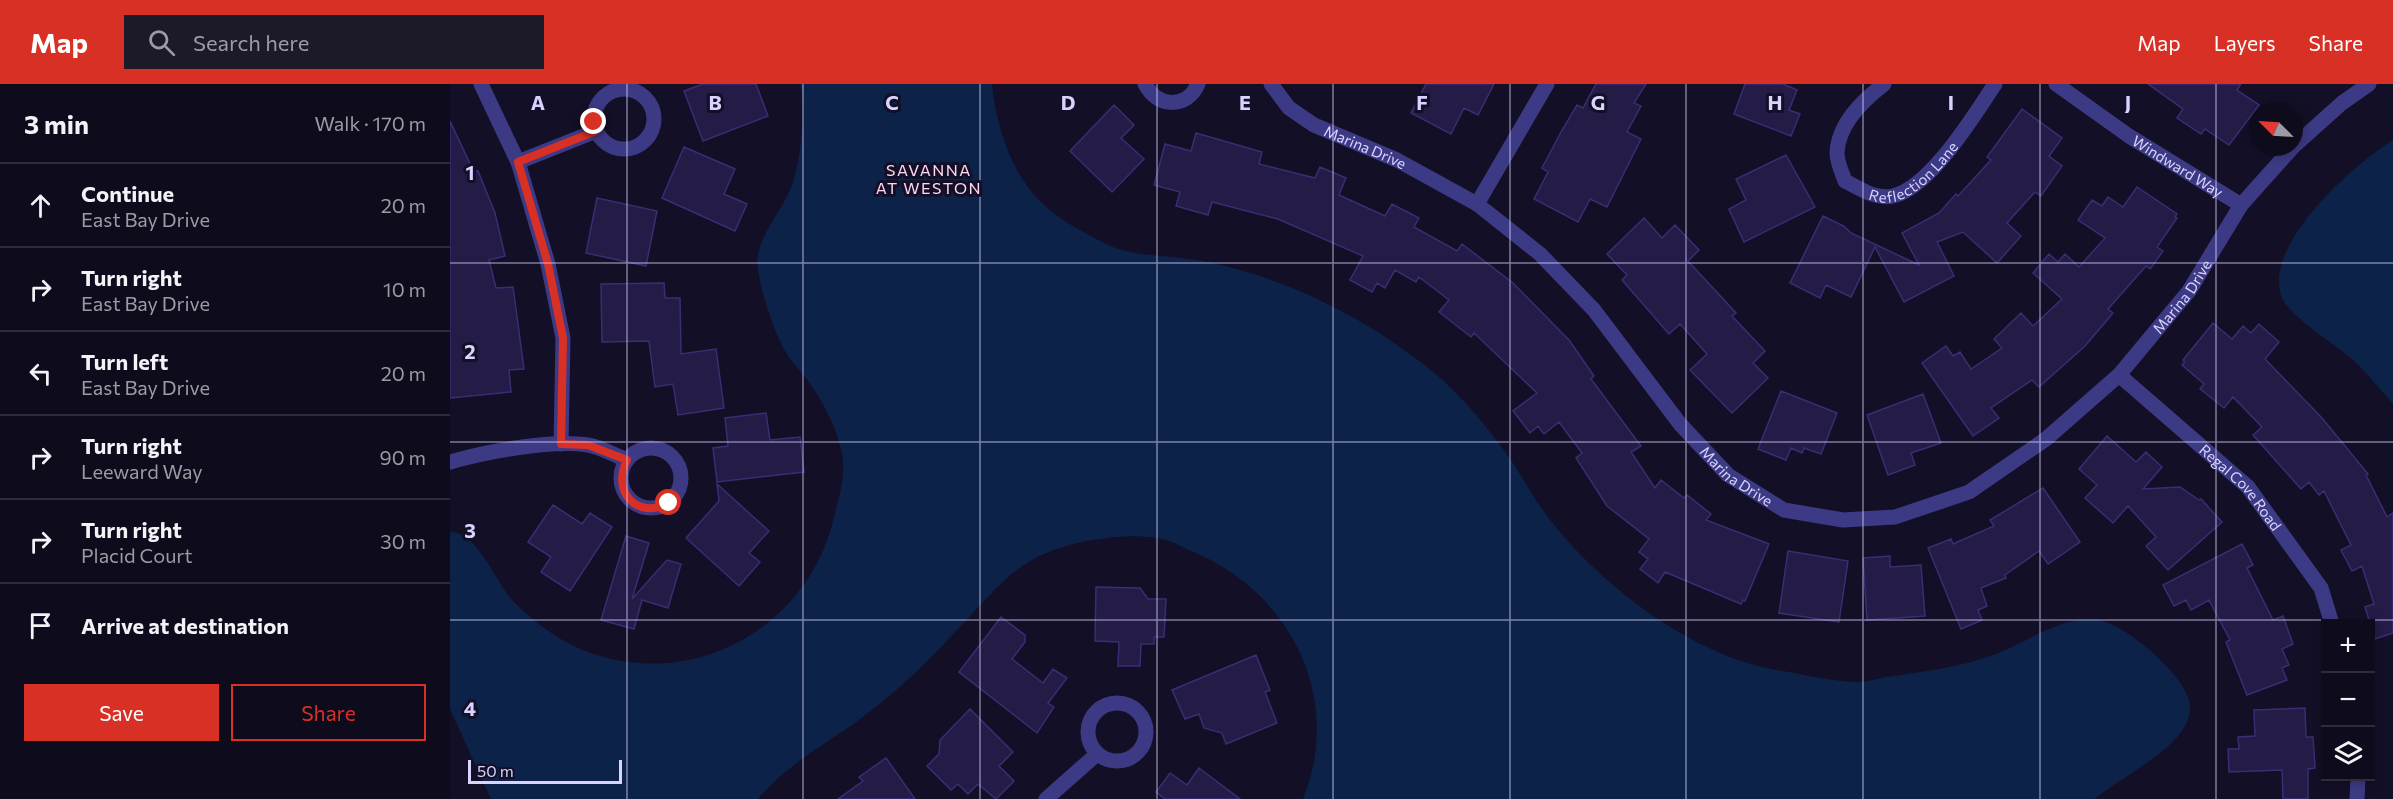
<!DOCTYPE html>
<html lang="en">
<head>
<meta charset="utf-8">
<style>
	body { margin:0; font-family:Commissioner,sans-serif; background:#1c1929; color:#f1f3f6 }
	.controls { position:absolute; right:18px; bottom:18px; display:grid; overflow:hidden; border-radius:0px; box-shadow:0 3px 9px #0003 }
	.controls button { width:54px; height:54px; display:grid; place-items:center; padding:0; border:0; border-bottom:2px solid #2e2b3b; background:#0e0b1c; color:#f1f3f6; font:30px sans-serif }
	.compass { position:absolute; left:1799px; top:18px; width:54px; height:54px; border-radius:50%; background:#0e0b1c; box-shadow:0 3px 9px #0003; rotate:294deg }
	.scale { position:absolute; left:18px; bottom:15px; width:154px; box-sizing:border-box; padding-left:6px; border:3px solid #d9d4ff; border-top:0; font-size:16px; line-height:21px; white-space:nowrap; color:#d9d4ff; -webkit-text-stroke:4px #130f26; paint-order:stroke }
	.stop { position:absolute; width:18px; height:18px; margin:-14px; border:4px solid #d93025; border-radius:50%; background:#fff }
	.stop.end { background:#d93025; border-color:#fff; box-shadow:0 2px 6px #0008 }
	.list { margin:0; padding:0; list-style:none }
	h2 { display:flex; justify-content:space-between; align-items:center; height:78px; margin:0; padding:0 24px; font-size:26px }
	h2 small { font-size:20px; font-weight:400; color:#9b9ba3 }
	.list li { display:grid; grid-template-columns:39px 1fr auto; gap:18px; align-items:center; box-sizing:border-box; height:84px; padding:0 24px; border-top:2px solid #2e2b3b }
	.list b { display:block; font-size:22px; white-space:nowrap }
	.list p { margin:0; font-size:20px; white-space:nowrap; color:#9b9ba3 }
	.list em { font-size:20px; font-style:normal; color:#9b9ba3 }
	.actions { display:flex; gap:12px; padding:18px 24px }
	.actions a { flex:1; padding:14px 0; border:2px solid #d93025; border-radius:0px; text-align:center; font-size:21px; color:#d93025 }
	.actions .main { background:#d93025; color:#fff }
	.icon { flex:none; width:33px; height:33px; fill:none; stroke:currentColor; stroke-width:2; stroke-linecap:round; stroke-linejoin:round }
	.map { position:relative; flex:none; width:1943px; height:715px; overflow:hidden }
	header { display:flex; align-items:center; gap:36px; box-sizing:border-box; height:84px; padding:0 30px; background:#d93025; color:#fff }
	header strong { font-size:28px }
	nav { display:flex; gap:33px; margin-inline-start:auto; font-size:21px }
	.search { width:420px; height:54px; background:#1c1929; display:flex; align-items:center; gap:15px; box-sizing:border-box; padding:0 21px; border-radius:0px; color:#9b9ba3; font-size:22px }
	main { display:flex }
	aside { flex:1; background:#0e0b1c }
	.map>svg:first-child { display:block }
</style>
</head>
<body>
<header>
<strong>Map</strong>
<div class="search"><svg class="icon" aria-label="search" viewBox="0 0 24 24"><circle cx="10" cy="10" r="6"/><path d="M15 15l6 6"/></svg>Search here</div>
<nav><a>Map</a><a>Layers</a><a>Share</a></nav>
</header>
<main>
<aside>
<h2>3 min<small>Walk · 170 m</small></h2>
<ul class="list">
<li><svg class="icon" aria-label="ahead" viewBox="0 0 24 24"><path d="M12 20V5M6 11l6-6 6 6"/></svg><div><b>Continue</b><p>East Bay Drive</p></div><em>20 m</em></li>
<li><svg class="icon" aria-label="right" viewBox="0 0 24 24"><path d="M7 20v-9h11M14 6l5 5-5 5"/></svg><div><b>Turn right</b><p>East Bay Drive</p></div><em>10 m</em></li>
<li><svg class="icon" aria-label="left" viewBox="0 0 24 24"><path d="M17 20v-9H6M10 6l-5 5 5 5"/></svg><div><b>Turn left</b><p>East Bay Drive</p></div><em>20 m</em></li>
<li><svg class="icon" aria-label="right" viewBox="0 0 24 24"><path d="M7 20v-9h11M14 6l5 5-5 5"/></svg><div><b>Turn right</b><p>Leeward Way</p></div><em>90 m</em></li>
<li><svg class="icon" aria-label="right" viewBox="0 0 24 24"><path d="M7 20v-9h11M14 6l5 5-5 5"/></svg><div><b>Turn right</b><p>Placid Court</p></div><em>30 m</em></li>
<li><svg class="icon" aria-label="arrive" viewBox="0 0 24 24"><path d="M6 21V4h12l-3 4 3 4H6"/></svg><div><b>Arrive at destination</b></div></li>
</ul>
<div class="actions"><a class="main">Save</a><a>Share</a></div>
</aside>
<div class="map">
<svg width="1943" height="715" viewBox="0 0 1943 715">
	<rect width="100%" height="100%" fill="#130f26"/>
	<path fill="#0c2248" d="M350 0H542C546 41 561 90 592 119 609 136 632 147 654 159 682 174 726 171 758 178 835 194 910 231 972 279 1004 303 1032 336 1056 369 1072 391 1084 416 1101 437 1151 501 1241 570 1322 585 1346 589 1381 597 1403 598 1414 599 1426 595 1436 593 1471 588 1506 584 1540 572 1577 560 1607 532 1647 536 1674 538 1738 593 1740 621 1743 661 1672 691 1645 715H853C894 613 840 507 741 467 732 463 722 457 712 455 684 448 630 456 604 466 561 481 538 514 508 545 481 574 453 602 422 626 382 658 343 674 308 715H41L0 625V448C26 446 47 500 63 517 81 535 102 552 126 563 235 612 358 547 384 433 389 412 396 392 392 370 388 348 376 323 363 304 354 290 341 279 334 265 323 245 311 208 308 186 302 157 333 127 342 101 351 76 356 25 350 0Z
		M1943 56V320C1930 305 1917 289 1903 276 1887 262 1841 233 1833 216 1808 164 1904 80 1943 56Z"/>
	<path fill="#241b47" stroke="#3b2d73" stroke-width="1.5" d="M253 0H306L318 32 253 57 234 7Z
		M976 0H1044L1028 31 1014 24 1001 50 961 29Z
		M1146 0H1196L1184 19 1191 22 1177 48 1191 55 1157 123 1140 115 1128 138 1084 115 1098 88 1092 84 1111 48 1127 21 1133 24Z
		M1295 0H1333L1347 6 1339 26 1350 30 1341 52 1284 30Z
		M1698 0H1791L1787 6 1809 21 1779 61 1755 45 1751 50 1727 34 1733 25Z
		M664 21 684 41 671 54 694 75 662 108 620 67Z
		M1572 25 1612 54 1599 72 1612 82 1591 112 1585 108 1557 139 1571 152 1547 179 1513 148 1487 158 1504 192 1454 218 1425 163 1401 213 1376 201 1370 214 1340 199 1373 132 1394 142 1401 149 1469 181 1452 149 1489 129 1506 110 1508 112 1541 76 1537 73Z
		M0 37 24 88 28 87 45 129 55 172 39 176 46 204 63 203 74 285 59 286 61 308 0 314Z
		M746 49 812 68 809 80 865 94 870 83 896 94 889 111 935 132 942 120 969 134 964 143 1007 167 1012 160 1063 199 1119 256 1144 292 1141 295 1191 362 1181 368 1205 404 1211 396 1234 414 1237 411 1261 430 1256 436 1319 460 1295 517 1293 516 1291 520 1215 488 1208 499 1190 485 1198 475 1189 468 1199 455 1157 422 1126 374 1132 369 1109 338 1094 350 1088 342 1080 349 1063 327 1087 309 1024 249 1021 253 989 228 999 216 969 193 966 198 945 186 935 204 927 199 922 208 900 196 913 172 828 135 762 118 758 131 726 122 730 108 704 101 715 60 741 67Z
		M234 63 285 85 274 110 297 120 285 147 212 114Z
		M1336 71 1365 123 1294 158 1279 125 1296 116 1286 95Z
		M1687 103 1727 130 1725 133 1727 134 1707 163 1713 167 1700 185 1696 182 1658 225 1663 229 1635 262 1589 303 1582 296 1541 324 1549 334 1523 352 1472 279 1496 262 1503 272 1510 268 1521 285 1552 264 1544 255 1571 229 1583 242 1612 215 1583 189 1599 170 1608 178 1615 170 1629 183 1655 154 1628 136 1642 116 1652 122 1658 113 1673 123Z
		M147 114 207 127 196 182 136 169Z
		M1194 134 1212 154 1225 141 1249 166 1238 177 1286 229 1282 232 1315 267 1303 279 1318 294 1282 329 1240 286 1257 270 1230 240 1219 250 1172 196 1177 191 1157 170Z
		M214 199 215 214H230L231 270 266 265 274 324 228 331 223 300 205 303 199 257 152 258 151 200Z
		M1763 239 1782 255 1793 242 1801 249 1809 240 1829 258 1815 275 1872 334 1918 390 1916 391 1937 433 1943 429V549L1925 555 1915 523 1924 520 1912 482 1902 487 1891 466 1901 461 1874 407 1869 411 1859 398 1851 405 1803 351 1812 343 1783 313 1774 324 1750 305 1754 300 1732 281 1735 278 1733 276Z
		M1331 307 1387 329 1371 370 1354 364 1352 369 1341 364 1336 376 1308 365Z
		M1473 310 1491 359 1461 369 1465 381 1438 391 1417 331Z
		M316 329 320 356 350 353 354 388 267 398 263 364 278 362 275 334Z
		M1657 352 1686 378 1696 368 1712 383 1693 405 1730 403 1749 416 1751 415 1772 438 1718 486 1696 462 1706 453 1678 422 1663 439 1635 414 1647 401 1629 385Z
		M267 400 319 447 299 469 310 478 289 502 236 454 269 417Z
		M1593 404 1630 458 1598 480 1589 467 1555 491 1556 494 1531 504 1537 522 1528 526 1532 536 1511 545 1478 464 1501 455 1503 460 1544 442 1540 436Z
		M103 421 132 440 140 429 162 443 120 507 91 488 101 473 78 458Z
		M176 452 199 459 182 515 217 476 231 480 218 524 192 516 184 545 151 536Z
		M1792 460 1803 481 1797 484 1823 536 1833 532 1843 560 1832 565 1839 581 1832 584 1837 596 1797 611 1776 558 1780 556 1759 516 1741 526 1736 516 1724 522 1713 501Z
		M1338 467 1398 477 1389 538 1329 529Z
		M1440 472V483L1471 481 1475 532 1417 536 1413 474Z
		M646 503 690 504 698 515H716L714 553H704V560H691L690 582H668L669 558 645 557Z
		M551 533 575 551V558L562 575 593 599 603 585 617 594 598 619 604 623 587 649 509 588Z
		M806 571 820 606 815 608 827 639 776 660 772 649 754 644 749 630 735 635 722 606Z
		M1855 624 1856 653H1863L1865 684 1858 685V715H1833L1832 686 1779 688 1778 665H1789L1788 653 1805 652 1804 626Z
		M520 625 563 668 549 682 564 697 546 715 528 700 518 710 508 700 501 706 477 682 489 670 490 656Z
		M436 674 465 715H388L413 697 409 693Z
		M749 684 790 715H715L706 708 720 689 737 701Z"/>
	<g fill="none" stroke-linecap="round" stroke-linejoin="round">
		<g stroke="#3d3a85" stroke-width="15">
			<path d="M31 0 68 78 98 180 113 254 111 360"/>
			<path d="M695 0C707 24 737 25 748 0"/>
			<path id="s1" d="M821 0 839 24 864 41 947 76 1027 120 1090 170 1144 226 1230 340 1278 391 1334 426 1393 436 1445 433 1519 408 1596 355 1669 291 1739 207 1791 121 1843 63"/>
			<path id="s2" d="M1434 0C1412 17 1388 40 1387 69 1387 78 1392 89 1395 97 1409 104 1426 116 1443 112 1481 103 1524 31 1545 0"/>
			<path id="s3" d="M1606 0 1679 52 1791 121"/>
			<circle cx="174" cy="35" r="30"/>
			<path d="M1844 62 1892 19 1919 0"/>
			<path d="M68 78 146 47"/>
			<path d="M1027 120 1097 0"/>
			<path id="s4" d="M1669 291 1798 403 1871 504 1882 540"/>
			<circle cx="201" cy="394" r="30"/>
			<path d="M0 378C34 368 103 355 138 361 151 363 164 371 177 376"/>
			<circle cx="667" cy="648" r="29"/>
			<path d="M596 715 647 670"/>
			<path d="M1907 715 1908 692"/>
		</g>
	</g>
	<g fill="none" stroke-linecap="round" stroke-linejoin="round">
		<path stroke="#d93025" stroke-width="8" d="M144 38 146 47 68 78 98 180 113 254 111 360 138 361 177 376C161 408 187 436 219 419"/>
	</g>
	<path fill="none" stroke="#d9d4ff" stroke-width="1.5" stroke-opacity="0.55" d="M177 0V715M353 0V715M530 0V715M707 0V715M883 0V715M1060 0V715M1236 0V715M1413 0V715M1590 0V715M1766 0V715M0 179H1943M0 358H1943M0 536H1943"/>
	<g text-anchor="middle" dominant-baseline="central" stroke-width="6" stroke-linejoin="round" paint-order="stroke">
		<g font-size="15" fill="#d9d4ff" stroke="#130f26">
			<text stroke="none"><textPath href="#s1" startOffset="116">Marina Drive</textPath></text>
			<text stroke="none"><textPath href="#s2" startOffset="196">Reflection Lane</textPath></text>
			<text stroke="none"><textPath href="#s3" startOffset="147">Windward Way</textPath></text>
			<text stroke="none"><textPath href="#s1" startOffset="1160">Marina Drive</textPath></text>
			<text stroke="none"><textPath href="#s1" startOffset="620">Marina Drive</textPath></text>
			<text stroke="none"><textPath href="#s4" startOffset="166">Regal Cove Road</textPath></text>
		</g>
		<g font-size="16" letter-spacing="1.5" fill="#ffd6f0" stroke="#130f26">
			<text x="479" y="85">SAVANNA<tspan x="479" dy="18">AT WESTON</tspan></text>
		</g>
	</g>
	<g font-size="20" text-anchor="middle" font-weight="bold" fill="#d9d4ff" stroke="#130f26" stroke-width="6" stroke-linejoin="round" paint-order="stroke">
		<text x="88" y="26">A</text>
		<text x="265" y="26">B</text>
		<text x="442" y="26">C</text>
		<text x="618" y="26">D</text>
		<text x="795" y="26">E</text>
		<text x="972" y="26">F</text>
		<text x="1148" y="26">G</text>
		<text x="1325" y="26">H</text>
		<text x="1501" y="26">I</text>
		<text x="1678" y="26">J</text>
		<text x="20" y="96">1</text>
		<text x="20" y="275">2</text>
		<text x="20" y="454">3</text>
		<text x="20" y="632">4</text>
	</g>
</svg>
<div class="controls">
<button>+</button>
<button>−</button>
<button><svg class="icon" aria-label="layers" viewBox="0 0 24 24"><path d="M12 4l9 5-9 5-9-5zM3 14l9 5 9-5"/></svg></button>
</div>
<svg class="compass" viewBox="-18 -18 36 36"><path d="M0-13l5 13h-10z" fill="#e53935"/><path d="M0 13l5-13h-10z" fill="#9b9ba3"/></svg>
<div class="scale">50 m</div>
<div class="stop" style="left:219px;top:419px"></div>
<div class="stop end" style="left:144px;top:38px"></div>
</div>
</main>
</body>
</html>
